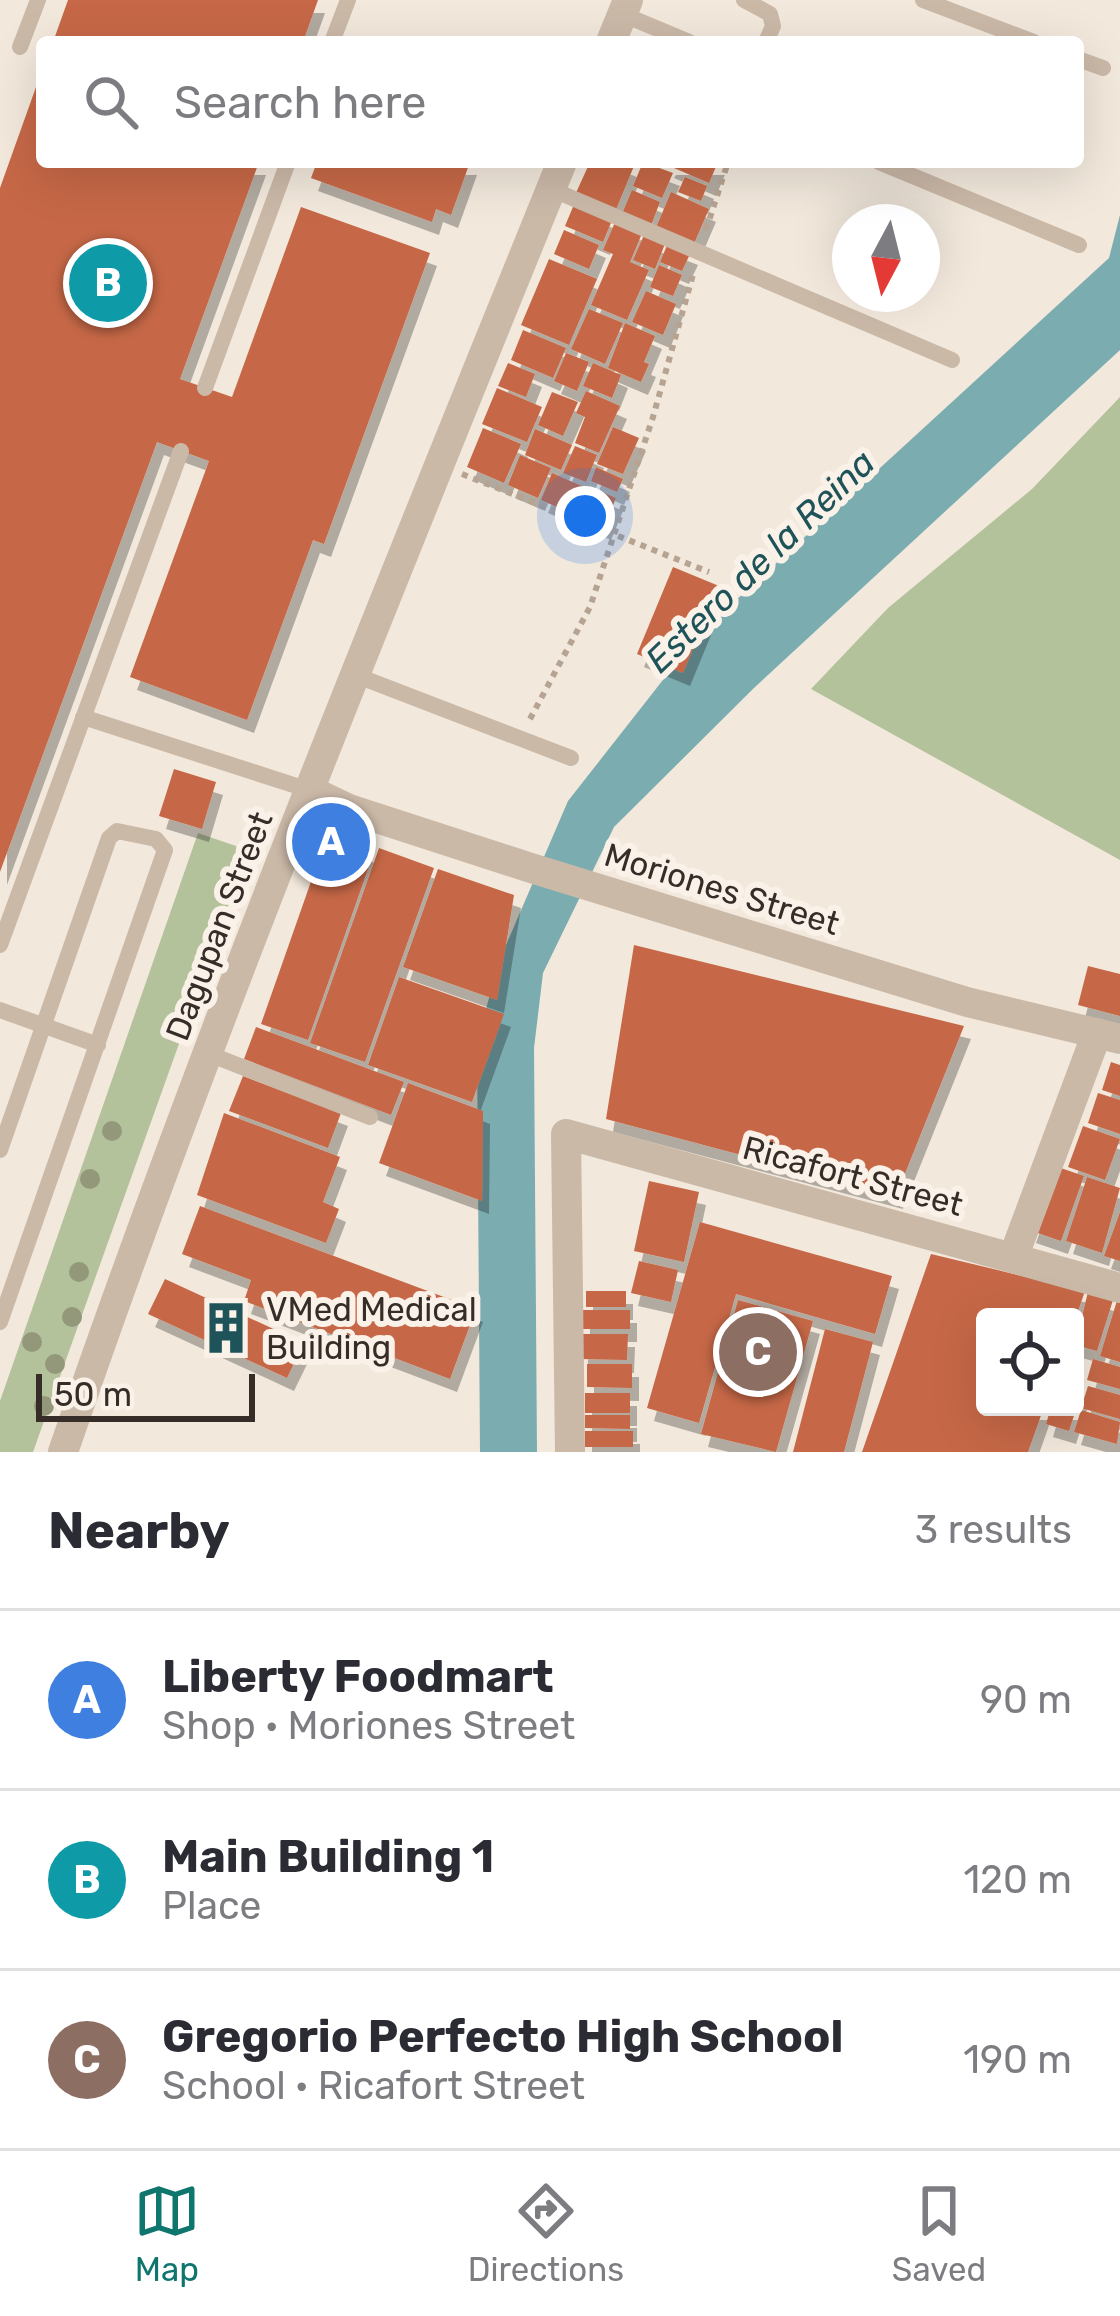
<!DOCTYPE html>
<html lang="en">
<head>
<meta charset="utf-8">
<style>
	body { margin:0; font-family:Rubik,sans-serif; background:#f7f7f7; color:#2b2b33 }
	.controls { position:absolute; right:36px; bottom:36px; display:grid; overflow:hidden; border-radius:12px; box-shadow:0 12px 48px #0002 }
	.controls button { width:108px; height:108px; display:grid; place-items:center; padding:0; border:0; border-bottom:3px solid #e1e1e2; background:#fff; color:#2b2b33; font:60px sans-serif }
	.compass { position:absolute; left:832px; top:204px; width:108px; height:108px; border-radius:50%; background:#fff; box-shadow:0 12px 48px #0002; rotate:187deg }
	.scale { position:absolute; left:36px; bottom:30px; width:219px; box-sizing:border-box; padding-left:12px; border:6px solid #372d28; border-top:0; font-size:33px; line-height:42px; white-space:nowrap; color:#372d28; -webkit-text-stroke:9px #faf2e9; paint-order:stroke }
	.you { position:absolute; left:585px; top:516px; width:42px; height:42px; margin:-30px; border:9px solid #fff; border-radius:50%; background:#1a73e8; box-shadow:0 0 0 18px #1a73e833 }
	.badge { display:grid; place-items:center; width:78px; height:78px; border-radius:50%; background:#0f766e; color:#fff; font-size:39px; font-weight:700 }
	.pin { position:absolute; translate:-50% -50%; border:6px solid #fff; box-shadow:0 3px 12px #0006 }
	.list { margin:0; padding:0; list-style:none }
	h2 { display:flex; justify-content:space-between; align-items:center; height:156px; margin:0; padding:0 48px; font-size:51px }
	h2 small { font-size:39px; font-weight:400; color:#7c7c81 }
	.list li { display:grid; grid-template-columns:78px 1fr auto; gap:36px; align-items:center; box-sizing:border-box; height:180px; padding:0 48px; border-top:3px solid #e1e1e2 }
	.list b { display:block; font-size:45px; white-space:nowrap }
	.list p { margin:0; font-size:39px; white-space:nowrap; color:#7c7c81 }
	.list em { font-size:39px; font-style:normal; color:#7c7c81 }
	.icon { flex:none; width:66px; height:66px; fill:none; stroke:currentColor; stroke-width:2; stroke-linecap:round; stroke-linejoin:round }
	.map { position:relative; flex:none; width:1120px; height:1452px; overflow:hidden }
	.search { position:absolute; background:#fff; box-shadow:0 12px 48px #0002; left:36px; right:36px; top:36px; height:132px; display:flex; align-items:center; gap:30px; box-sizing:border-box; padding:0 42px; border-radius:12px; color:#7c7c81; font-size:45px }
	.sheet { height:696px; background:#fff }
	nav { display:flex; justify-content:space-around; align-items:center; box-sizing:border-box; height:168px; border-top:3px solid #e1e1e2; background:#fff; font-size:33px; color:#7c7c81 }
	nav a { display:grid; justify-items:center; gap:6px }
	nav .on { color:#0f766e }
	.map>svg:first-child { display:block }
</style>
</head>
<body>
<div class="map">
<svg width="1120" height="1452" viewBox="0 0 1120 1452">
	<defs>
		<filter id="shadow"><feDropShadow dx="7" dy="13" stdDeviation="0" flood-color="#0004"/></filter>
	</defs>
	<rect width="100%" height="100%" fill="#f2e8dc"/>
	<path fill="#b4c29c" d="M1120 397V860L811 689 888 608 1032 489Z
		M198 833 236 846 244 862 33 1452H0V1401Z"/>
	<path fill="#7bacb0" d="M1120 215V350L755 687 614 827 543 973 534 1048 537 1452H480L477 1041 500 959 568 801 699 634 1109 258Z"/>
	<path fill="#c66846" filter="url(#shadow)" d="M68 0H318L303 42H53Z
		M41 73 42 162H259L180 379 232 397 301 207 430 253 324 544 313 540 247 720 130 677 209 461 157 442 0 872V188Z
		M317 162H470L451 215 436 209 432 222 311 178Z
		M590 162H625L634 166 615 212 575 195Z
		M643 162 673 173 662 198 633 186Z
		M669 162H718L709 183 667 165Z
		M685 177 707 186 701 201 678 192Z
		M632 190 660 202 650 228 621 216Z
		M671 192 709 209 693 246 655 230Z
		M575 202 613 218 603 242 565 226Z
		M616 220 643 231 630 262 649 270 627 320 591 305 613 254 603 250Z
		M564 230 599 245 589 269 554 254Z
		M644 235 665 244 655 269 633 260Z
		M668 243 691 252 682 271 660 262Z
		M549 259 597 279 569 345 521 325Z
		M659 265 682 275 673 296 650 287Z
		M646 291 676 304 663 335 632 322Z
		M589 309 623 323 605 364 571 349Z
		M625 323 655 336 644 362 649 364 641 382 608 368Z
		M523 330 566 348 553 378 511 360Z
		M566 353 589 362 577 391 554 381Z
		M508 363 535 374 526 397 498 386Z
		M593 363 621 375 612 398 583 386Z
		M497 388 542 407 527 442 482 424Z
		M586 391 620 406 599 453 575 443 585 417 576 413Z
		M552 392 578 402 563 436 538 425Z
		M613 427 639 438 623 474 597 464Z
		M483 428 521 444 504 483 467 467Z
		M535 429 572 445 561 470 525 455Z
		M575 446 597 455 586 482 563 473Z
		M520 455 551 468 538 498 508 485Z
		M596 467 623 479 617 492 591 481Z
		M552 473 589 489 577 516 541 500Z
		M593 488 616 498 604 527 581 517Z
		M673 567 719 586 683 673 637 654Z
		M174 769 216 782 202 829 159 816Z
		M327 836 374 852 308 1040 261 1024Z
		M379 848 434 868 365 1062 310 1043Z
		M438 869 514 895 497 1000 403 967Z
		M634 945 964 1026 896 1196 606 1119Z
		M1088 966 1120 974V1016L1078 1005Z
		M399 977 504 1014 472 1102 368 1065Z
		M256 1027 404 1082 391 1115 244 1059Z
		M1111 1062 1120 1065V1096L1102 1090Z
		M243 1076 341 1113 328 1148 229 1111Z
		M408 1083 483 1111 482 1201 379 1163Z
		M1098 1093 1120 1100V1134L1088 1123Z
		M224 1113 340 1157 323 1202 339 1209 326 1243 197 1195Z
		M1083 1126 1120 1139 1105 1180 1068 1167Z
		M1052 1165 1084 1176 1061 1241 1029 1230Z
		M1087 1177 1120 1188 1102 1253 1066 1241Z
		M649 1181 699 1192 684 1262 634 1251Z
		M200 1206 476 1309 450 1379 244 1301 251 1280 182 1254Z
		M1120 1212V1261L1104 1256Z
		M700 1222 892 1276 875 1334 736 1294 699 1423 647 1408Z
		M931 1254 1085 1291 1076 1317H985V1407H1044L1028 1452H862Z
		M639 1261 678 1270 671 1302 631 1293Z
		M165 1279 304 1343 287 1378 148 1314Z
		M586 1291H626V1307H586Z
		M1088 1292 1113 1300 1097 1351 1075 1345Z
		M1119 1294H1120V1362L1100 1356Z
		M738 1300 813 1321 776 1452 701 1434Z
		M583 1310H630V1329H583Z
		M825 1329 873 1342 844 1452H793Z
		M581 1334H628L627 1360 581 1359Z
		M1093 1359 1120 1367V1389L1087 1380Z
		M587 1364H632V1388L587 1387Z
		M1088 1386 1120 1395V1419L1081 1408Z
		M1075 1389 1082 1391 1069 1431 1046 1424 1051 1407H1075Z
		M585 1393H630V1413H585Z
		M1081 1410 1120 1422 1117 1444 1074 1432Z
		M585 1415H630V1429L585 1428Z
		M585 1431H633V1447H585Z"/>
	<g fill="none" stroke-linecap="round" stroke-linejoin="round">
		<path stroke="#b6a392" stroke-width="6" stroke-dasharray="6 6" stroke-linecap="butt" d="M706 230 728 162
			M462 474 709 572
			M530 719 590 607 653 417 694 271"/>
		<path stroke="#cbb9a8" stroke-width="16" d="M744 0 770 14 773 26 766 42
			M923 0 1034 42
			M622 14 689 42
			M332 42 348 0
			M20 47 38 0
			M1078 59 1103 68
			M879 162 1079 245
			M551 189 952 360
			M205 388 288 162
			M355 675 571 758
			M83 717 309 790
			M0 945 181 451
			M0 1010 98 1045
			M209 1054 370 1117
			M0 1150 109 838 117 831 156 839 165 850 0 1322"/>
		<path stroke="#cbb9a8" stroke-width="30" d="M1013 1258 1097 1033
			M570 1452 566 1134 1120 1288"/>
		<path stroke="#cbb9a8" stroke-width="30" d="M611 42 628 0
			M309 790 349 809 531 868 967 1002 1120 1039
			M63 1452C213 1016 389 589 562 162"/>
	</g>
	<g fill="#93987b">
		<circle cx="112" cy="1131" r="10"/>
		<circle cx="90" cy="1179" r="10"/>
		<circle cx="79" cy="1272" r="10"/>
		<circle cx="72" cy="1317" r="10"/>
		<circle cx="32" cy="1342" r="10"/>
		<circle cx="55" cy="1364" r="10"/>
		<circle cx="44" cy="1406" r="10"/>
	</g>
	<defs>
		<g id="building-bare" transform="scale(4.14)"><path d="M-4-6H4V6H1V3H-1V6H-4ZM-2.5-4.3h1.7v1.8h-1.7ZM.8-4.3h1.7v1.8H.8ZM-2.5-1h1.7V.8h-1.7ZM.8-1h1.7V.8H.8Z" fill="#1e5459" stroke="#faf2e9" stroke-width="2.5" paint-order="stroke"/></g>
	</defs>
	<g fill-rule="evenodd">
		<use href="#building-bare" x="226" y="1328"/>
	</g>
	<g text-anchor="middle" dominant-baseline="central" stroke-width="12" stroke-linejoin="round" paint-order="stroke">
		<g font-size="33" fill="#372d28" stroke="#faf2e9">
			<text transform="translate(722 889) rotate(17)">Moriones Street</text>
			<text transform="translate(219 926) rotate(-69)">Dagupan Street</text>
			<text transform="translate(853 1176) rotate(15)">Ricafort Street</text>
		</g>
		<g font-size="33" fill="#372d28" stroke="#faf2e9" text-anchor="start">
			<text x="266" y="1309">VMed Medical<tspan x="266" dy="38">Building</tspan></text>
		</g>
		<g font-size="36" font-style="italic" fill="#1e5459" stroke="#faf2e9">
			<text transform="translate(760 561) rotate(-44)">Estero de la Reina</text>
		</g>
	</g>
</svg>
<div class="controls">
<button><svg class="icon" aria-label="locate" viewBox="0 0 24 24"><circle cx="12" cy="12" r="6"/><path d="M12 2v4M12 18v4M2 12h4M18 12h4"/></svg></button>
</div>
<svg class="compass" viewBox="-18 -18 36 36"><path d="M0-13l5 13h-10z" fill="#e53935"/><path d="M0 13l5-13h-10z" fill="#7c7c81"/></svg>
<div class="scale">50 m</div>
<div class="you"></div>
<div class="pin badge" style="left:331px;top:842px;background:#3f7fe0">A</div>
<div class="pin badge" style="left:108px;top:283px;background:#0f9aa8">B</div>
<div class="pin badge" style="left:758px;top:1352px;background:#8d6e63">C</div>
<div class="search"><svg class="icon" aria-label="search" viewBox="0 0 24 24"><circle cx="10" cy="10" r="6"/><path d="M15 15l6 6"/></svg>Search here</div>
</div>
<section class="sheet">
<h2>Nearby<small>3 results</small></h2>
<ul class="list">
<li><span class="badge" style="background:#3f7fe0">A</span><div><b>Liberty Foodmart</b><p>Shop · Moriones Street</p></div><em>90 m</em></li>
<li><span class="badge" style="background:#0f9aa8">B</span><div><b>Main Building 1</b><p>Place</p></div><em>120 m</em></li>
<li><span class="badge" style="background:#8d6e63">C</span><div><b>Gregorio Perfecto High School</b><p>School · Ricafort Street</p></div><em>190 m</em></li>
</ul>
</section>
<nav>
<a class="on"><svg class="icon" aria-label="map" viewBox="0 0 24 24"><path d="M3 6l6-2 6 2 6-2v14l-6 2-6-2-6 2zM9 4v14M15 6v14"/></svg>Map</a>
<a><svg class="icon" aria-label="directions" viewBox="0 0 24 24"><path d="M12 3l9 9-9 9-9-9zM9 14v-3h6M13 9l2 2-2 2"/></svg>Directions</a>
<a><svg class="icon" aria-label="saved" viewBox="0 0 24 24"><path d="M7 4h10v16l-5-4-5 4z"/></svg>Saved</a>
</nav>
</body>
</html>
